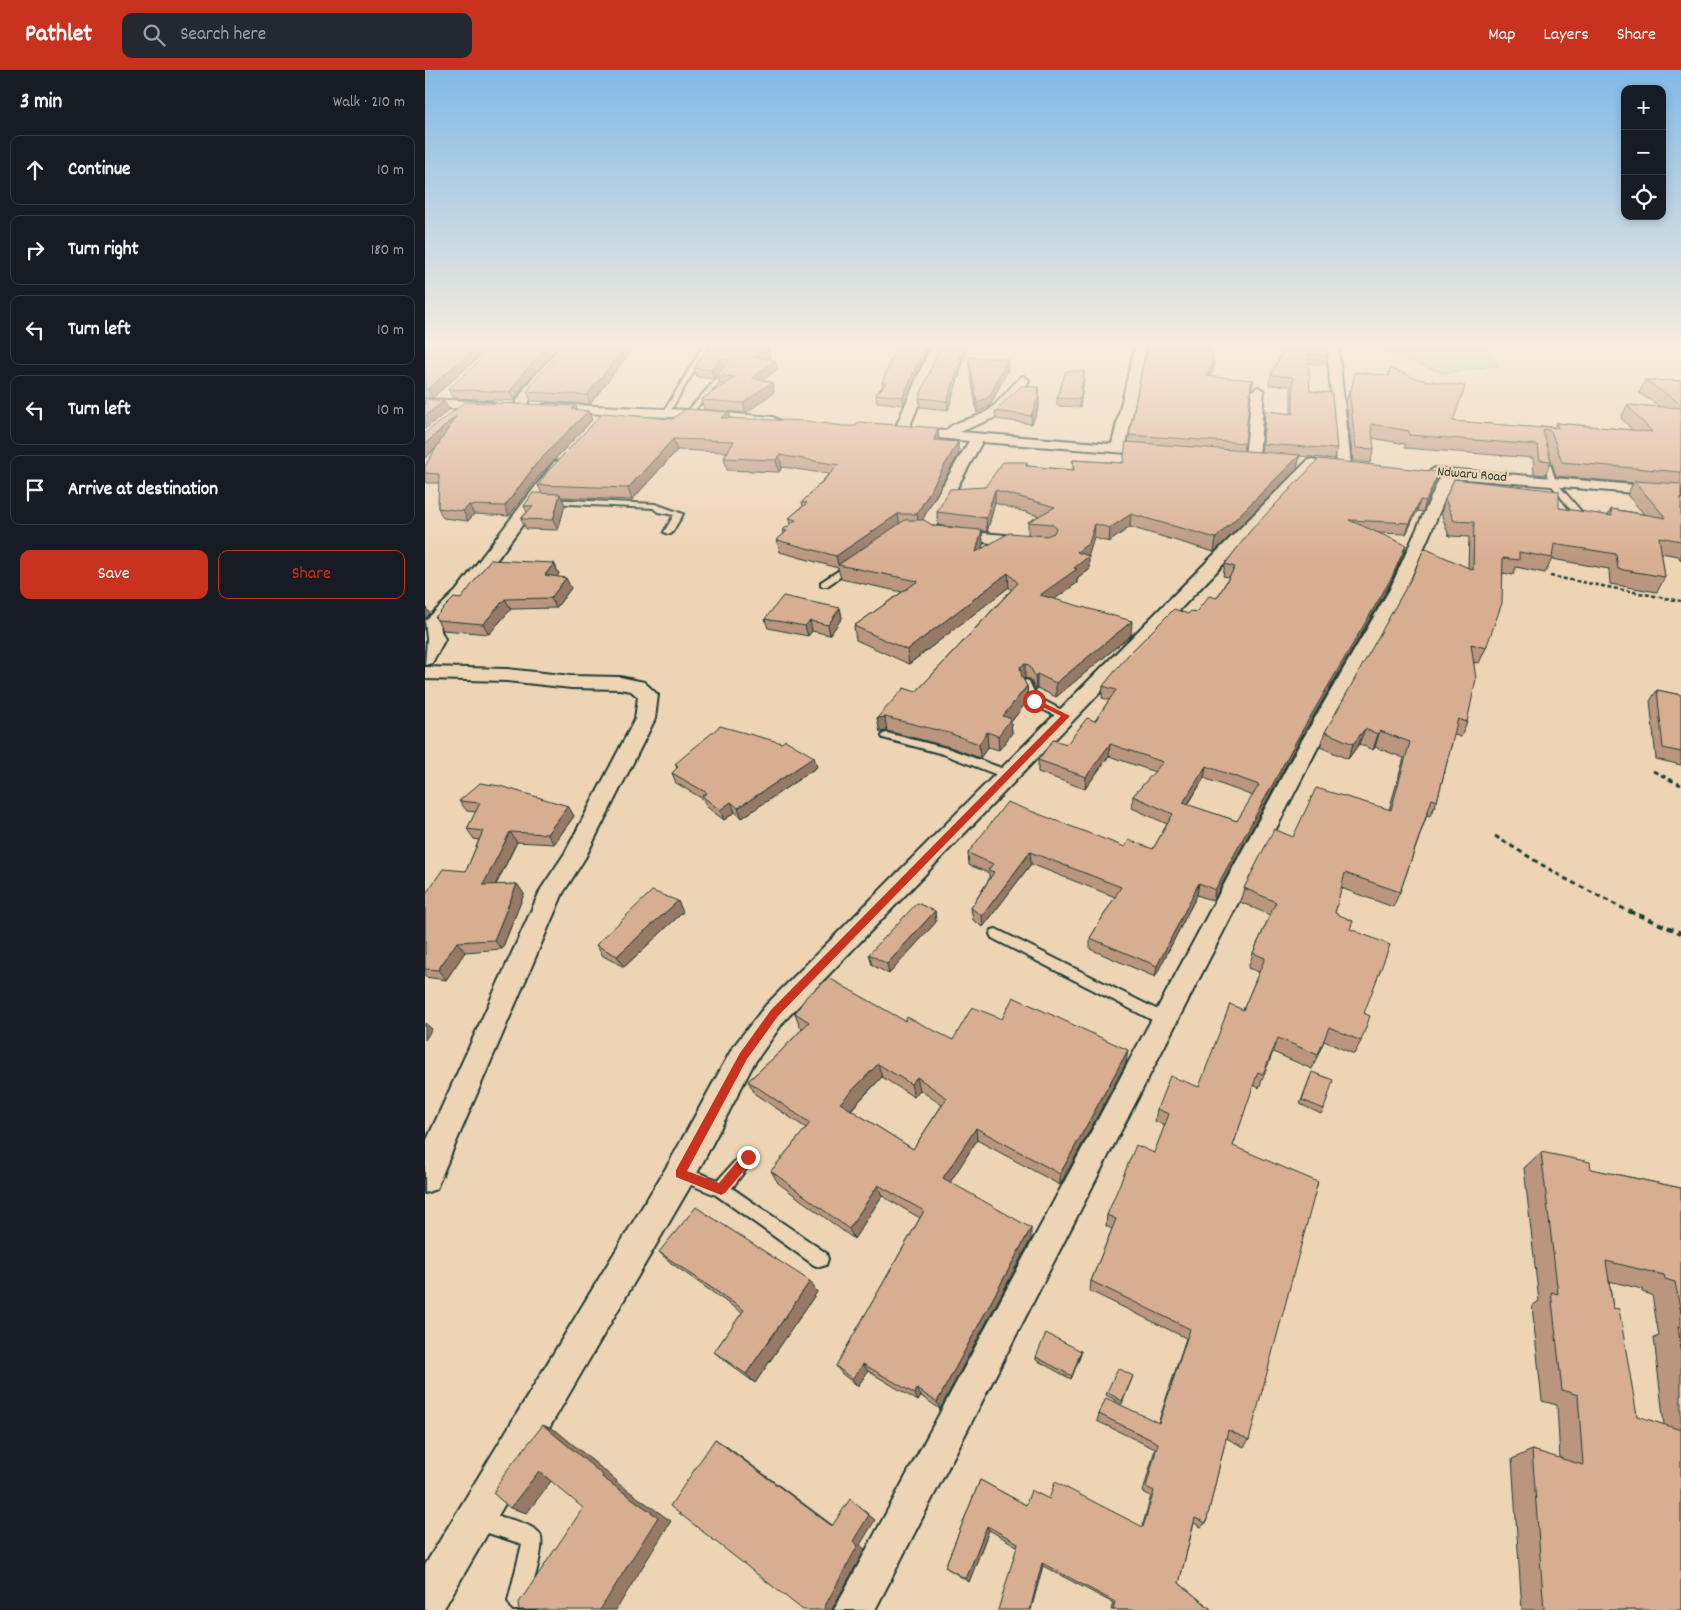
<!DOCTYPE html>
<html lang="en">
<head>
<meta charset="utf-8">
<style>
	body { margin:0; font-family:Dekko,sans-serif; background:#242831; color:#f1f3f6 }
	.controls { position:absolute; right:15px; top:15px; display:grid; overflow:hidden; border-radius:10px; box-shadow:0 2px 8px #0003 }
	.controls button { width:45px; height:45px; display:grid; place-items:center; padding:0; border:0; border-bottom:1px solid #363941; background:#171b24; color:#f1f3f6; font:25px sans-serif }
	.stop { position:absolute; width:15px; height:15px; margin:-11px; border:4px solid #c8321e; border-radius:50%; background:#fff }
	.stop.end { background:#c8321e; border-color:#fff; box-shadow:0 1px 5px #0008 }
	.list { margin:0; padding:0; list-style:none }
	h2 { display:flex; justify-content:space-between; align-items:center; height:65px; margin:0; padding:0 20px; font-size:21px }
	h2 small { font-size:16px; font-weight:400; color:#9ea1a6 }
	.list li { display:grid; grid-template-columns:32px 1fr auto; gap:15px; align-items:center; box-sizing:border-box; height:70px; margin:0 10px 10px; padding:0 10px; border:1px solid #363941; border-radius:10px }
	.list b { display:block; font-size:19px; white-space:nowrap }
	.list em { font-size:16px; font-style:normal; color:#9ea1a6 }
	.actions { display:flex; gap:10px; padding:15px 20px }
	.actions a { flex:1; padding:11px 0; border:1px solid #c8321e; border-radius:10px; text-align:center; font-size:18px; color:#c8321e }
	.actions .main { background:#c8321e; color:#fff }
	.icon { flex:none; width:28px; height:28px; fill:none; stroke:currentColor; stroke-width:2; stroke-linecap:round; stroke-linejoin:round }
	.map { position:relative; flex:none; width:1256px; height:1540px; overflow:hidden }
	header { display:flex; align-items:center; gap:30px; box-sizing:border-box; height:70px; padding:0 25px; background:#c8321e; color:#fff }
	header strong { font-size:24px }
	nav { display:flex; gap:28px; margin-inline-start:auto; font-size:18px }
	.search { width:350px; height:45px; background:#242831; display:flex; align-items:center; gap:12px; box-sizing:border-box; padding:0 18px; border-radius:10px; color:#9ea1a6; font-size:19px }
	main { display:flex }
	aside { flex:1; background:#171b24 }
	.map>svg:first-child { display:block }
</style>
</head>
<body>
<header>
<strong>Pathlet</strong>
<div class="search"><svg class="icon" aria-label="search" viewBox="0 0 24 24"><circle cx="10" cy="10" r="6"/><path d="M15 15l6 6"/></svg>Search here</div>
<nav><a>Map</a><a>Layers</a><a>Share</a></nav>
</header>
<main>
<aside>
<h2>3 min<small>Walk · 210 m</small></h2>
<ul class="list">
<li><svg class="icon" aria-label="ahead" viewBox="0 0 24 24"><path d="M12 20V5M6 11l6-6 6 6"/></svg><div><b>Continue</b></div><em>10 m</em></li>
<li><svg class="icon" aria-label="right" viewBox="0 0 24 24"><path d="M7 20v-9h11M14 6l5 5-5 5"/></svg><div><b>Turn right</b></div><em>180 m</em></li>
<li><svg class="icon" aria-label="left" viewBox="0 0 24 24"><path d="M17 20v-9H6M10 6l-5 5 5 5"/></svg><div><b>Turn left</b></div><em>10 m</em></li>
<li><svg class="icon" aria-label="left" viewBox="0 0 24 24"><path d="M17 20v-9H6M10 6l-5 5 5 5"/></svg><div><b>Turn left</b></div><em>10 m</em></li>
<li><svg class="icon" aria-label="arrive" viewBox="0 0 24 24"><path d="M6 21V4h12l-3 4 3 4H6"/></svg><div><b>Arrive at destination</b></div></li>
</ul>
<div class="actions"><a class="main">Save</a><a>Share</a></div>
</aside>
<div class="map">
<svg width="1256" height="1540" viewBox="0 0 1256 1540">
	<rect width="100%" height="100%" fill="#edd4b5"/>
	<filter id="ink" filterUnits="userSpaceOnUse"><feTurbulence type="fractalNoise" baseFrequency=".02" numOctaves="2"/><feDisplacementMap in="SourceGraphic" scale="10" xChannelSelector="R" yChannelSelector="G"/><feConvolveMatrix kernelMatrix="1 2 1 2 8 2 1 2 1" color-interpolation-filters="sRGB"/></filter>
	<g filter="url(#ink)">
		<path fill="#a3dfa5" stroke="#618e6c" d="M951 276H1057L1074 295 1019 303 952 279Z"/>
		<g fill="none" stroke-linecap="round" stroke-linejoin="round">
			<g stroke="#1f3d34" stroke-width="4">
				<path id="lane" d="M278 276H284L244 343 239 344 238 343Z
					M300 299 305 300 265 345H261V343Z
					M1117 383 1122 384 1131 412 1160 446V450H1154L1124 412Z
					M121 429 230 434 258 444 246 464H243L239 462 249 445 233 442 228 438 124 433H121Z
					M424 494 431 496 402 516H396V512Z
					M601 610 604 611 608 620 614 628 644 644 646 646 644 648C635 650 609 636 603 628 599 623 598 618 596 613Z
					M462 663 525 679 587 702 588 705 583 709 518 684 458 668 457 666 458 664Z
					M571 859 745 946 747 950 745 954 740 956 735 954 567 868 565 864 567 860Z
					M323 1080 328 1082 330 1087 307 1118 401 1183 403 1189 401 1195 395 1197 389 1195 291 1125 251 1109 248 1104 251 1099 256 1097 293 1110 318 1082Z
					M54 1442C68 1445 107 1452 115 1464 121 1476 107 1515 104 1528L111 1540H88L83 1531 97 1474 47 1458 45 1451 47 1444Z"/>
			</g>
			<g stroke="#1f3d34" stroke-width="4">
				<path id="street" d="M137 276H149L112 318 99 340H89L88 337 103 313Z
					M506 276H518L484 358 520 361C533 348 552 350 565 339 574 333 592 308 598 306L604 310 602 314 587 333 571 347 535 362 687 374 710 276H721L701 375 729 377 736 381 729 385 557 372 511 456 515 459 602 467 610 472 602 477 505 466 495 458 498 449 544 371 471 364 469 361Z
					M902 276H913L926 395 919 399 912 395Z
					M833 317 839 321 834 388 827 392 820 388 827 321Z
					M0 329 66 332 72 336 66 340 0 337Z
					M123 334 263 340 348 347 355 351 348 355 263 348 118 341 117 338 118 335Z
					M888 389 895 393 893 396 359 951 328 995 266 1115 18 1540H0V1495L244 1093 308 977 341 935 883 390Z
					M134 391 141 395 139 398 43 529 14 557 20 569 7 593 0 595 2 569 0 551 31 521 129 392Z
					M1010 398 1256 419V427L1029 408 981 519 892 679 450 1540H409L872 679 965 519 1015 407 1005 405 1003 402Z
					M0 597 82 599 146 606 195 607 219 612 233 625 230 649 160 788 138 823 11 1119 0 1123V1074L116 819 140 783 210 649 213 627 206 621 195 619 146 618 82 611 0 609Z"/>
			</g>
			<path stroke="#1f3d34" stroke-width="2.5" stroke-dasharray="4 2.5" stroke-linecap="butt" d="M1125 506 1256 531"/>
			<path stroke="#1f3d34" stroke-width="3" stroke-dasharray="5 4" stroke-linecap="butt" d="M1228 701 1256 715
				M1070 766 1137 807 1207 843"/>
			<path stroke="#1f3d34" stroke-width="4" stroke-dasharray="6 4.5" stroke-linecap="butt" d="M1204 841 1256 863"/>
			<use href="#lane" fill="#edd4b5" fill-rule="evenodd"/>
			<use href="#street" fill="#edd4b5" fill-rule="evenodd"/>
		</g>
		<path fill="#ba967e" stroke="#1f3d34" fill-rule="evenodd" d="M0 276H67L7 328H0Z
			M140 276H210L165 334 106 331 102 322Z
			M284 276 343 278 345 287 341 289 352 299 338 310 349 322 321 343 279 339 276 330 299 315 295 314 292 305 299 298 289 309 272 307 269 298Z
			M472 276H498L500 284 479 335 452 332 451 324 457 317V313Z
			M860 276 903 286 901 295 883 293 885 321 912 379 910 389 874 386 872 399 789 482 705 457 684 472 669 468 663 486 664 500 652 509V513L629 529 706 565 631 627 612 618 611 620 605 609 600 608 598 609 602 616 603 630 586 652 587 663 574 680 563 677 555 688 525 677 462 661 455 662 452 648 491 622 586 520 584 517 484 594 431 570 429 556 477 522 416 509 413 498 355 482 352 470 359 464 358 460 366 454 364 448 378 436 377 432 404 404 357 397 354 402 302 400 299 388 302 382 252 380 207 430 136 427 140 435 133 460 101 459 96 449 102 442 99 436 117 424 113 415 247 349 305 348 514 370 534 383 497 450 509 456 540 459 513 455 512 442 560 417 602 392V396L648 400V390L698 393 703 372 704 365 783 282 789 293 788 301 784 306 827 318 826 320 818 381 836 382 839 351 840 341 866 344V316L844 315 846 305ZM570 433 614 446 603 452V465L557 478 558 474 557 461 562 462Z
			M541 286 537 292V296L523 340 495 337 494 328Z
			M544 287 583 299 565 336 552 343 544 296Z
			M965 298 1028 351 1116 358V356L1129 357 1131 353 1207 360 1196 348 1202 335 1235 337 1214 323 1220 310 1256 311V490L1253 486 1236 483 1240 507 1232 522 1185 514 1184 499 1127 489 1120 503 1091 497 1088 505 1078 503 1061 578 1054 593 1049 592 1042 652 1036 667 1029 665 1012 731 1005 746 1002 745 975 822 968 837 916 818 910 843 925 859 939 943 936 971 929 984 899 971 887 999 848 982 834 1018 828 1015 808 1076 824 1370 819 1377 801 1368 781 1453 776 1457 769 1453 754 1513 787 1540H686L688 1533 618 1496 592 1476 564 1460 544 1512 520 1497 555 1410 601 1435 624 1429 717 1457 726 1426 718 1422 730 1379 672 1351 674 1344 733 1353 761 1268 665 1221 666 1211 687 1159 681 1156 682 1145 729 1083 740 1056 730 1051 732 1039 774 1017 818 940 834 902 823 898 828 883 845 845 815 832 819 818 868 767 964 740 979 688 950 677 948 680 934 674 923 689 895 677 900 662 1043 497 1044 467 1024 466 1016 443 1020 429 1134 438 1183 446 1186 439 1219 444 1202 425 1208 413 1131 406 1125 387 1126 391 1120 405 1109 404 1108 388 980 378V374L947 368 949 379 945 393 928 391 921 333 924 320 926 321 930 302 963 306Z
			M659 309 655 337 632 336V328Z
			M101 312 89 331 28 328 23 319Z
			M614 317V336L607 354 571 349 570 341Z
			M151 336 152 340 163 341 167 350 116 404 84 446 49 444 43 451 18 448 13 438 14 413H1L0 411V396L12 377 0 388V363Z
			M1014 402 1011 413 998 442 992 441 981 464 953 463 978 486 963 518 870 678 788 831 772 825 730 907 665 879V868L690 827 606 794 558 857 548 850 546 838 564 809V803L544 795 543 783 700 777 728 779 742 754 707 738 708 726 730 702 684 686 660 719 613 702V690L642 674 670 651 684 630 677 628 678 616 763 544 771 542 792 528 804 507 798 506 800 494ZM779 708 828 726 812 751 763 735Z
			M129 493 134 504 132 506 146 518 131 538 86 539 64 564 18 560 10 547 36 529Z
			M415 538 417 548 405 565 387 561 383 566 343 558 340 549Z
			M1232 620 1256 625V695L1231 689 1225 631Z
			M250 694 392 697 317 748 310 742 299 750 282 737 278 729 251 713 247 703 252 698Z
			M34 731 143 736 149 746 129 774 92 772 71 815 92 814 99 824 77 879 40 882 21 910 0 907V825L41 801 54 770 49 769 42 759 51 742 42 741Z
			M510 841 511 852 464 904 447 895 444 884Z
			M258 842 199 897 178 886 171 875Z
			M370 943 480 951 528 970 577 949 701 993 635 1115 552 1070 525 1112 606 1169 515 1339 496 1326 493 1331 443 1301 433 1316 417 1304 411 1296 495 1148 457 1126 429 1169 353 1113 346 1101 381 1058 330 1024 323 1011 355 982 378 958 375 957ZM457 1007 489 1027 495 1020 517 1035 488 1079 426 1040Z
			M885 1007 899 1039 896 1044 875 1034Z
			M1116 1082 1166 1099 1256 1118V1540H1097L1087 1389 1107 1380 1135 1389 1132 1335 1117 1331 1107 1236 1114 1231 1099 1098ZM1184 1211 1217 1219V1222L1227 1225 1234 1266 1229 1268 1239 1355 1212 1346 1188 1238Z
			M234 1182 392 1222 330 1313 300 1291 289 1282 317 1243 246 1193Z
			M656 1284 646 1309 611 1290V1287Z
			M708 1306 697 1334 681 1325 682 1322Z"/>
		<path fill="#977a66" stroke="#1f3d34" d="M53 276H67L7 328 3 319Z
			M124 276H135L101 312 89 331 85 322 98 303Z
			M201 276H210L165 334 162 325Z
			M497 276H498V280L500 277V284L479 335 478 327Z
			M540 277 541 286 537 292V296L523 340 522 331 534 287Z
			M343 278 345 287 330 296 327 287Z
			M296 289 299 298 289 309 286 300Z
			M582 289 583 299 565 336 552 343V333Z
			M350 290 352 299 329 317 327 308Z
			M789 293 788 301 779 314 780 306Z
			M659 301V309L655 337V329Z
			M829 310 827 318 825 321 826 313Z
			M347 312 349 322 321 343 318 333Z
			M614 317V336L607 354 606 346Z
			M19 331 24 340 0 359V346Z
			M163 341 167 350 116 404 84 446 80 436 111 394Z
			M304 342 307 353 296 348Z
			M31 346 35 356 0 388V374Z
			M513 358 514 370 510 381 509 370Z
			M248 369 252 380 207 430 203 418Z
			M533 372 534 383 494 456 492 444Z
			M354 385 357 397 354 402 351 390Z
			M875 385 872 399 789 482 791 468Z
			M1014 402 1011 413 998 442 1001 431Z
			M570 420V433L562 462 561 448Z
			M135 424 140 435 133 460 128 450Z
			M995 430 992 441 981 464 985 453Z
			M44 435 49 444 43 451 38 441Z
			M473 444 475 456 413 495 411 486Z
			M706 444 705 457 684 472 685 458Z
			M670 454 669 468 663 487 664 486V500L652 509V513L616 539 615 525Z
			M557 460 558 474 552 495 551 482Z
			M981 475 978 486 963 518 870 678 788 831 790 820 874 666Z
			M129 493 134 504 125 515 120 505Z
			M583 503 584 517 484 594 482 580Z
			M141 508 146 518 131 538 126 528Z
			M80 529 86 539 64 564 58 554Z
			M0 536 5 544 0 549Z
			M415 538 417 548 405 565 403 555Z
			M385 551 387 561 383 566 380 556Z
			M707 551 706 565 631 627V613Z
			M600 594V608L595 611V597Z
			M612 604V618L611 620 610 606Z
			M602 616 603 630 586 652 587 663 574 680 573 666 578 646Z
			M460 647 462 661 455 662 452 648Z
			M940 659 934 674 923 689 928 674Z
			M955 661 950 677 948 680 953 664Z
			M562 662 563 677 555 688 554 674Z
			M685 674 684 686 660 719 661 707Z
			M389 687 392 697 317 748 313 738Z
			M781 696 779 708 756 745 758 733Z
			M306 732 310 742 299 750 295 740Z
			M143 736 149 746 129 774 122 764Z
			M85 762 92 772 65 825 58 815Z
			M605 782 606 794 558 857 557 846Z
			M774 813 772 825 730 907 732 896Z
			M92 814 99 824 77 879 69 870Z
			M253 831 258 842 199 897 192 886Z
			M510 841 511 852 464 904 462 894Z
			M32 872 40 882 21 910 13 900Z
			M0 953 7 959 0 970Z
			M703 980 701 993 635 1115V1104Z
			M453 994 457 1007 420 1045 415 1033Z
			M492 1007 495 1020 489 1027 486 1014Z
			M551 1058 552 1070 521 1119 518 1108Z
			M453 1115 457 1126 429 1169 424 1159Z
			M606 1158V1169L515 1339 512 1332Z
			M385 1211 392 1222 330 1313 321 1304Z
			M656 1281V1284L646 1309 647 1306Z
			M438 1294 443 1301 433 1316 427 1309Z
			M492 1319 496 1326 493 1331 490 1324Z
			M118 1355 133 1362 192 1411 191 1412 246 1451 191 1540H175L177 1407Z
			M290 1369 301 1376 414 1460 407 1456Z
			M114 1401 130 1406 102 1443 85 1438Z
			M425 1429 450 1450 435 1475 440 1479 407 1539 408 1540H401L399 1538 428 1471Z
			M562 1456 564 1460 544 1512 541 1509Z
			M617 1493 618 1496 606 1540H605Z"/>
		<path fill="#d8ae92" stroke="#1f3d34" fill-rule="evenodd" d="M0 276H53L3 319H0Z
			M71 276H124L98 303 85 322 23 319Z
			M140 276H201L162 325 102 322 110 310Z
			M284 276H323L343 278 327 287 350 290 327 308 347 312 318 333 276 330 310 307 292 305 304 292 303 289H296L286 300 269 298Z
			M472 276H497L496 277H500L478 327 451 324 462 313H457Z
			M515 276 540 277 534 287H537L522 331 494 328Z
			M727 276H783V282H787L789 293 780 306 829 310 826 313 820 373 704 365 719 290Z
			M860 276H901L903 286 883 284 885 321 907 323 912 379 838 374 840 341 868 344V307L846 305Z
			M544 287 582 289 565 326 552 333Z
			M965 298 992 309 1040 316 1028 351 1117 358 1116 356 1133 358 1131 353 1227 362 1202 335 1256 338V402L1137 392 1126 361 1120 359 1118 361 1126 391 1115 390 1113 375 984 365V361L946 354 949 379 931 378 924 320 926 321 930 302 965 306Z
			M641 301H659L655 329 632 328Z
			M1220 310 1256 311V334Z
			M596 316 614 317 613 328 606 346 570 341Z
			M0 329 19 331 0 346Z
			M40 332 151 336 147 339 163 341 111 394 80 436 44 435 38 441 13 438 14 404 0 403V396L31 346 0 374V363Z
			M261 339 304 342 296 348 382 351 418 356H431L433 352 513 358 509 370 533 372 492 444H473L411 486 352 470 362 461 358 460 371 450 364 448 382 433 377 432 414 395 354 385 351 390 299 388 309 371 248 369 203 418 113 415 123 401 178 343 247 349Z
			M701 372 875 385 791 468 706 444 685 458 670 454 664 473 652 482 664 486 649 498 652 499 615 525 707 551 631 613 612 604 610 606 604 595 600 594 595 597 597 607 602 616 578 646 586 649 573 666 562 662 554 674 524 663 460 647 452 648 479 618 491 622 593 513 583 503 482 580 429 556 493 511 413 495 480 450H499L509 456 557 460 551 482 584 463 621 466 629 463 631 458 627 454 603 452 630 437 570 420 561 448 512 442 525 419 560 417 578 392H602L601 396 649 400 648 390 698 393Z
			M894 389 1014 402 1001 431 995 430 985 453 924 450 981 475 967 507 874 666 790 820 774 813 732 896 665 868 696 817 605 782 557 846 546 838 569 802 563 800 568 794 543 783 582 732 700 777 704 770 728 779 748 744 708 726 738 692 685 674 661 707 613 690 628 670 642 674 662 648 670 651 691 620 678 616 702 586 749 539 763 544 766 541 771 542 784 526 792 528 810 497 800 494 826 460ZM781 696 834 715 812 751 758 733Z
			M1029 409 1134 421V438L1187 446 1186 439 1241 448 1209 411 1256 414V471L1234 467 1240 507 1193 499 1191 484 1129 474 1127 488 1094 482V490L1078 488 1077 533 1061 578 1046 574 1051 609 1042 652 1033 649 1012 731 1007 729 975 822 920 803 910 843 928 851 925 859 965 875 939 943 945 946 936 971 904 957 893 985 853 968 838 1004 833 1002 808 1076 893 1112 824 1370 803 1360 781 1453 770 1448 754 1513 787 1540H688L690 1532 617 1493 605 1540H573L593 1473 562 1456 541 1509 520 1497 555 1410 601 1435 606 1420 624 1429 630 1412 718 1457 729 1421 721 1417 733 1373 674 1344 681 1328 734 1353 765 1259 666 1211 691 1149 682 1145 711 1075 729 1083 744 1044 732 1039 745 1006 774 1017 805 934 818 940 840 888 828 883 851 832 819 818 849 759 868 767 891 718 966 740 985 672 955 661 953 664 940 659 928 674 900 662 988 505 999 478 1048 500 1049 452 1029 451 1020 429Z
			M108 423 135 424 128 450 96 449 108 436H99Z
			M65 490 129 493 120 505 141 508 126 528 80 529 58 554 12 550 10 547 29 528 36 529Z
			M358 526 415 538 403 555 385 551 380 556 340 549Z
			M1232 620 1256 625V682L1238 678Z
			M295 656 357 673 360 670 389 687 313 738 306 732 295 740 277 726 282 723 247 703 253 697 250 694Z
			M55 713 75 716 143 736 122 764 85 762 58 815 92 814 69 870 32 872 13 900 0 899V825L18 799 41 801 58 761 42 759 55 733 34 731Z
			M227 821 253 831 192 886 171 875Z
			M492 833 510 841 462 894 444 884Z
			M404 908 480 951 482 947 528 970 547 937 577 949 588 927 703 980 635 1104 551 1058 518 1108 606 1158 512 1332 492 1319 490 1324 438 1294 427 1309 411 1296 499 1141 453 1115 424 1159 346 1101 385 1053 323 1011 355 982 384 952 370 943 382 926ZM453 994 486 1014 492 1007 522 1028 488 1079 415 1033Z
			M887 1002 908 1010 899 1039 877 1030Z
			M1116 1082 1165 1092 1166 1099 1256 1118V1243L1250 1212 1240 1209 1239 1205 1181 1191 1188 1238 1194 1239 1212 1346 1256 1360V1540H1119L1107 1380 1158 1395 1153 1325 1137 1320 1126 1222 1133 1224Z
			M271 1137 385 1211 321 1304 289 1282 319 1240 234 1182Z
			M1253 1256 1256 1257V1279Z
			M621 1263 656 1281 647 1306 611 1287Z
			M693 1298 708 1306 697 1331 682 1322Z
			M118 1355 178 1405 177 1407 233 1447 175 1540H94L93 1534 158 1438 114 1401 85 1438 68 1423 82 1400Z
			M290 1369 407 1456 425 1429 444 1445 428 1471 433 1475 399 1538 401 1540H378L245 1436Z"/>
	</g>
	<linearGradient id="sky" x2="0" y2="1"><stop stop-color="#80bae7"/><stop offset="0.56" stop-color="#f7ecde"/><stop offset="1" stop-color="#f7ecde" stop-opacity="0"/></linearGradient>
	<rect width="1256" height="491" fill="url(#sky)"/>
	<path fill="#c8321e" d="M607 629H611L645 646 353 946 322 989 262 1101 294 1113 319 1083H327V1091L300 1123 296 1125 251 1107V1100L315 983 346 940 636 646 607 632Z"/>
	<g text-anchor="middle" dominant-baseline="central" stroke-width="5" stroke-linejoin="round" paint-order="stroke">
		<g font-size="14" fill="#1f3d34" stroke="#edd4b5">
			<text transform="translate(1047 405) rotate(5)">Ndwaru Road</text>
		</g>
	</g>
</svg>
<div class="controls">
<button>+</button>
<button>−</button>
<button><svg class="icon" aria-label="locate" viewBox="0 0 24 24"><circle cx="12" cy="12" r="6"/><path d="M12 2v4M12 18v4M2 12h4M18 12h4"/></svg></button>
</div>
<div class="stop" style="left:609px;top:631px"></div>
<div class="stop end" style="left:323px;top:1087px"></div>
</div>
</main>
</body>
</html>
